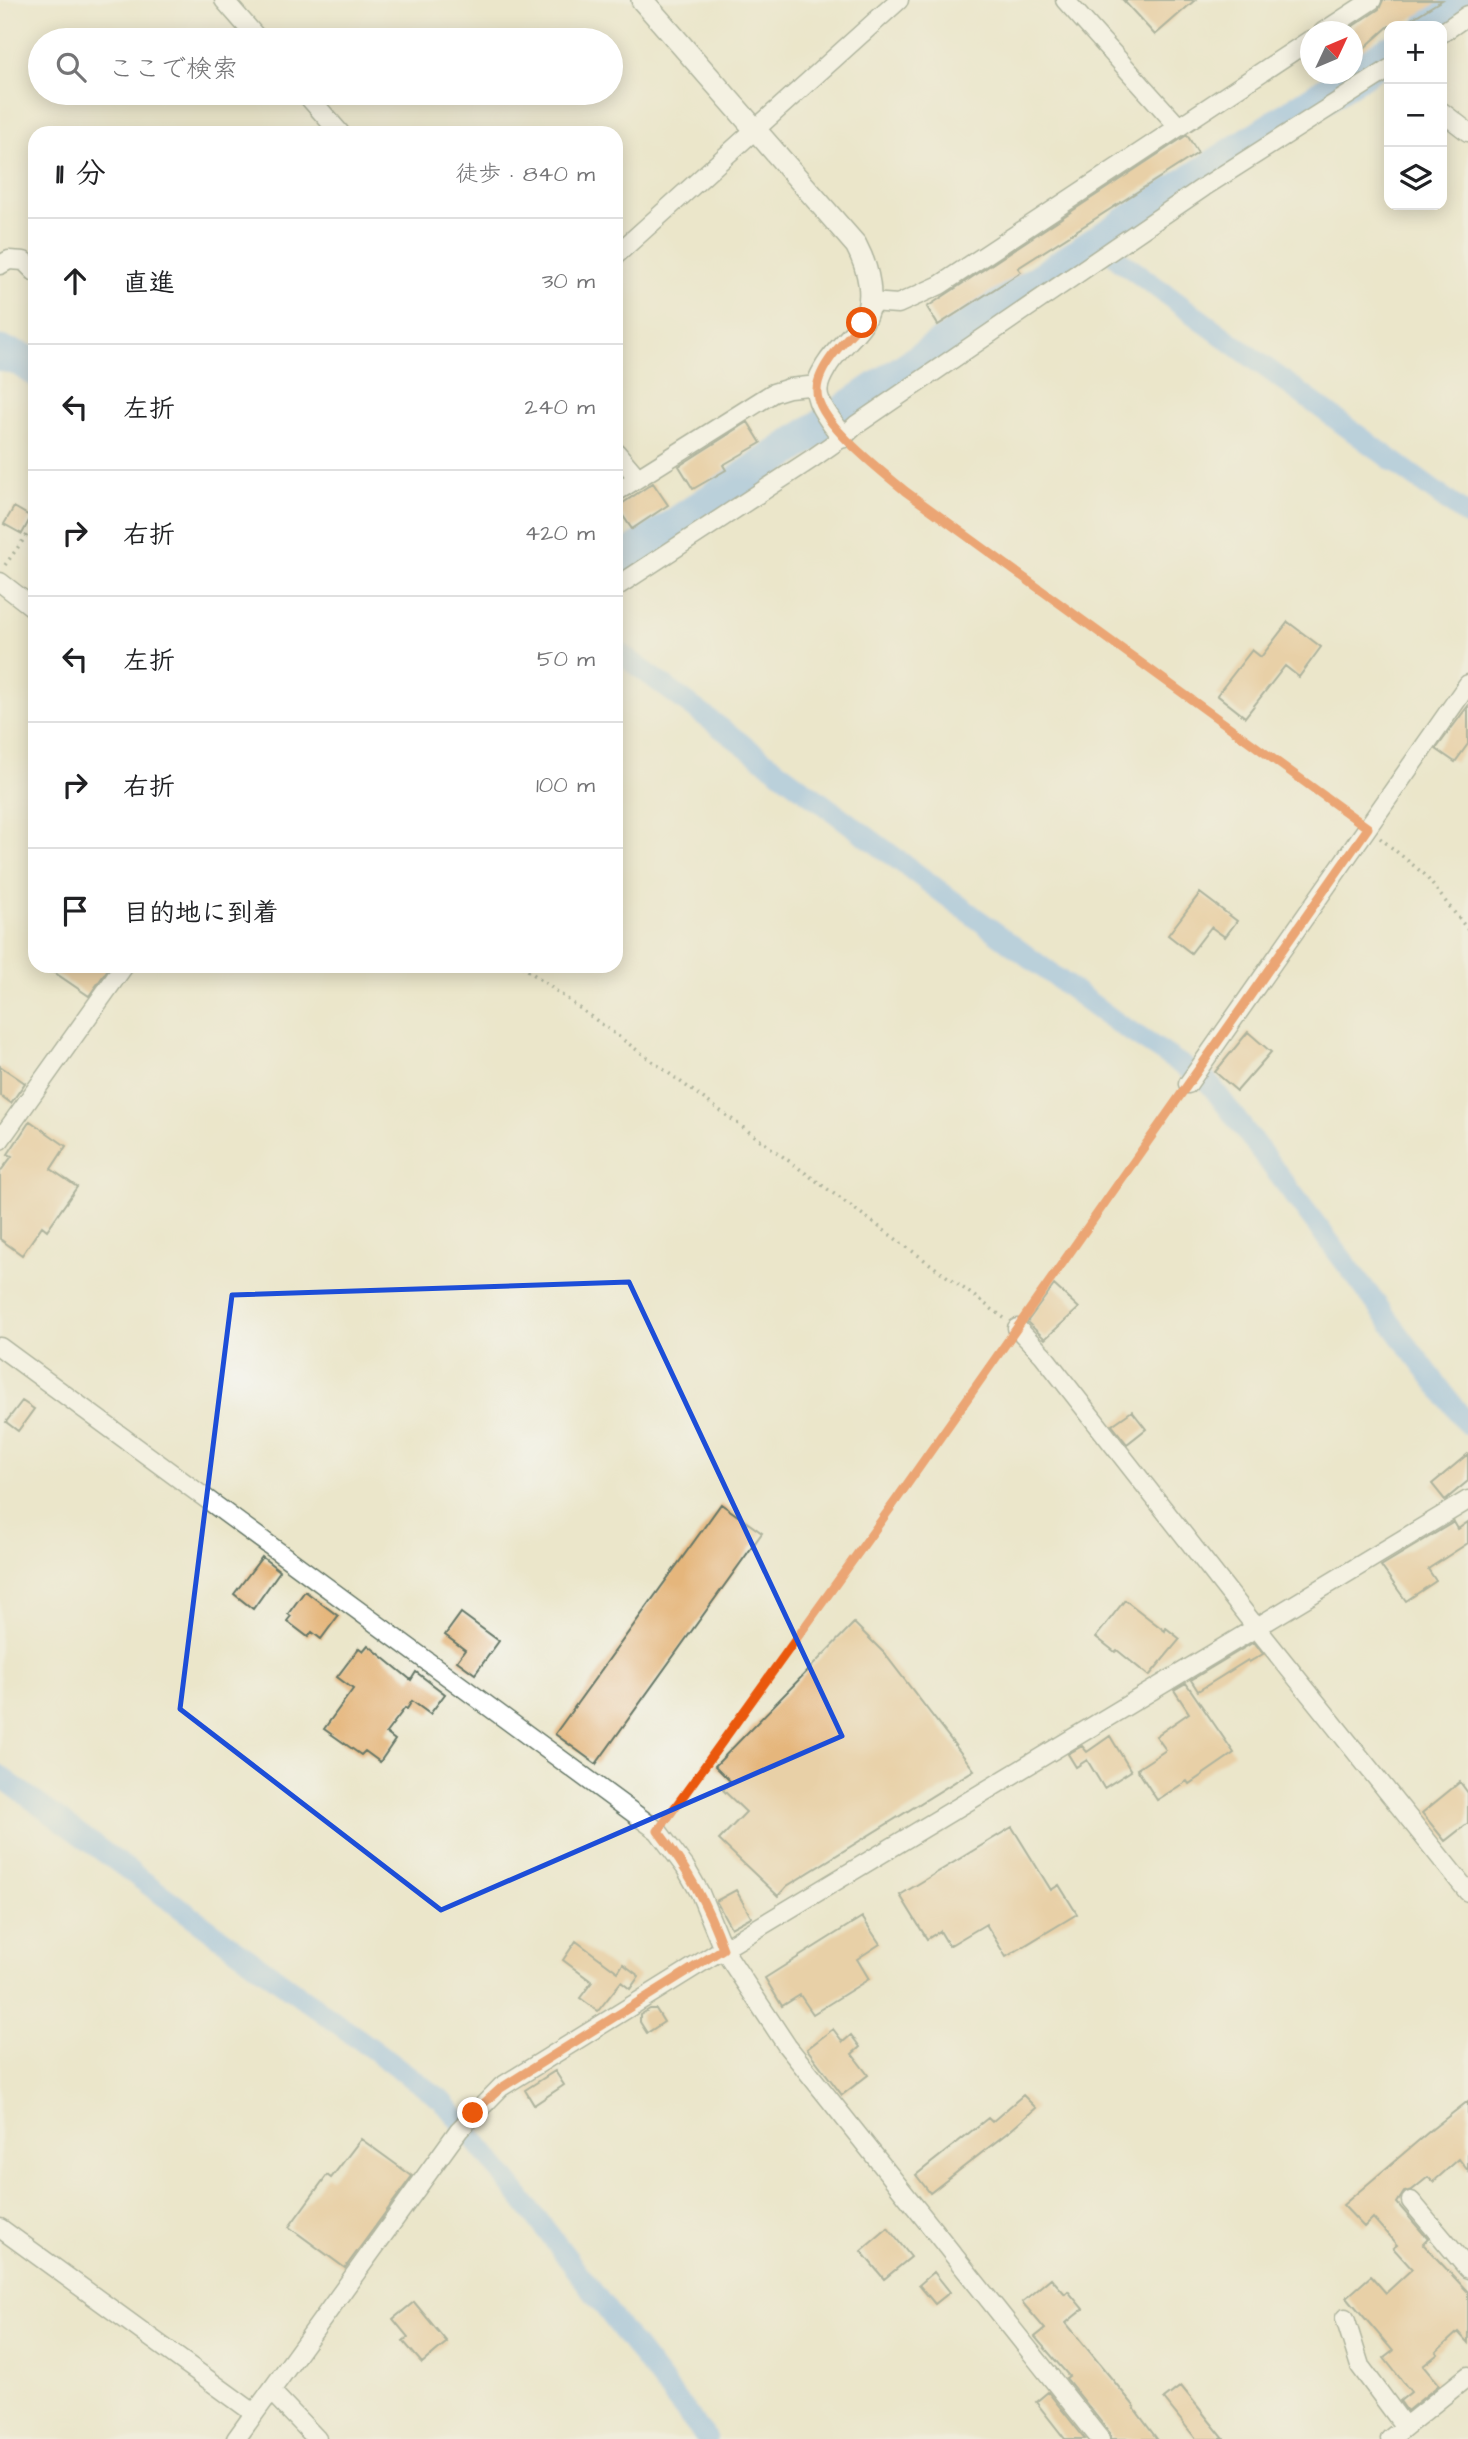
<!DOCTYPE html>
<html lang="ja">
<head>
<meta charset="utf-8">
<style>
	body { margin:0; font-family:"Architects Daughter","Klee One",sans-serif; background:#f2f2f2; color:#202124 }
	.controls { position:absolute; right:21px; top:21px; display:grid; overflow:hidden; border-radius:14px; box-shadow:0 4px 18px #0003 }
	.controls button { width:63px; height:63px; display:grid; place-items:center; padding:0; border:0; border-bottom:2px solid #e0e0e0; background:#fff; color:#202124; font:35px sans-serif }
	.compass { position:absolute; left:1300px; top:21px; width:63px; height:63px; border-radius:50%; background:#fff; box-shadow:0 4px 18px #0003; rotate:46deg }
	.stop { position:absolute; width:21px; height:21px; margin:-16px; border:5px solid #ea580c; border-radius:50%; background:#fff }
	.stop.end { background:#ea580c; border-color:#fff; box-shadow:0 2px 7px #0008 }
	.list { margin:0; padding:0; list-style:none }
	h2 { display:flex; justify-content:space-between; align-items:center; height:91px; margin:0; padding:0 28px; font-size:30px }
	h2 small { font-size:23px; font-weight:400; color:#757577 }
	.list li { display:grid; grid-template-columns:46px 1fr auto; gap:21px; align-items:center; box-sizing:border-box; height:126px; padding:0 28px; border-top:2px solid #e0e0e0 }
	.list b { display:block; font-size:26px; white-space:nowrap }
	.list em { font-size:23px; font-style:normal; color:#757577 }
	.icon { flex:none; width:38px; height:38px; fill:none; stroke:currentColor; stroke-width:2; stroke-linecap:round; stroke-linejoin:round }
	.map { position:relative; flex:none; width:1468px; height:2439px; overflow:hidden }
	.search { position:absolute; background:#fff; box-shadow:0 4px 18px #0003; left:28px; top:28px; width:595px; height:77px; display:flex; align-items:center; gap:18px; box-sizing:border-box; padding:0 24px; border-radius:38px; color:#757577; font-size:26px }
	.panel { position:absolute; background:#fff; box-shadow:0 4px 18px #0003; left:28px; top:126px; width:595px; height:847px; border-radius:21px }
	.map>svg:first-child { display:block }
</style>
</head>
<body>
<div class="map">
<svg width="1468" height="2439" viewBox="0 0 1468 2439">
	<rect width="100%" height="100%" fill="#f6f6f2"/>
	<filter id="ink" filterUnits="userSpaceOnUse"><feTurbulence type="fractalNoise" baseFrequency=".0143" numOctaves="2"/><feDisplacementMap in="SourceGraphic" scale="14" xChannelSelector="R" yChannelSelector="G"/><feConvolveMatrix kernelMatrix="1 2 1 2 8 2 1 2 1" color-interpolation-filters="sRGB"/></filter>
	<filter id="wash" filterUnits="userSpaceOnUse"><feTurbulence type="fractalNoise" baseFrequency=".00686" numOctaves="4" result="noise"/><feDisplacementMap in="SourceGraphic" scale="28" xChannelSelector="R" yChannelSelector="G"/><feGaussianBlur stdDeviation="1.57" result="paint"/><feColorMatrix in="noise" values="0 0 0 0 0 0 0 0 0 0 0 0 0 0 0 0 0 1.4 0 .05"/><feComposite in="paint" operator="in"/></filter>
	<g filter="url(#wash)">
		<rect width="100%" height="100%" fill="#ebe6ca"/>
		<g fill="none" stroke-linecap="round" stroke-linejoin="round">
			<path stroke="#7fb5ee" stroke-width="21" d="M1101 243 1122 262 1468 516
				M616 650 1116 1022 1209 1083 1468 1425
				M0 1776 442 2100C534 2209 617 2327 707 2439"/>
			<path stroke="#7fb5ee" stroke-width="35" d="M1431 26 1468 2
				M0 353 23 360 35 369
				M616 565 984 317 1389 53"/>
		</g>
		<g id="blocks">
			<path fill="#e5b67b" d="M1123 0H1195L1155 35Z
				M1383 0H1442L1400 26H1389L1353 58V26L1379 9Z
				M1187 135 1198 153 1018 268 1021 272 938 325 927 307Z
				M748 422 761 443 723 465 726 470 693 489 679 466Z
				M653 483 668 505 632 529 617 507Z
				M14 507 31 517 22 534 4 524Z
				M1288 622 1321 647 1299 677 1285 666 1245 717 1217 695 1252 650 1261 657Z
				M1468 706V744L1455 762 1436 749Z
				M1200 893 1237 921 1225 937 1211 927 1191 953 1168 935Z
				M45 966H110L89 996Z
				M1248 1032 1271 1052 1237 1091 1215 1072Z
				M0 1066 25 1083 11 1103 0 1095Z
				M30 1121 66 1146 51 1169 77 1187 47 1230 42 1226 22 1255 0 1239V1172L12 1156 8 1154Z
				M1054 1285 1079 1308 1045 1339 1027 1322Z
				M22 1401 34 1409 18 1431 6 1422Z
				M1132 1411 1146 1429 1127 1444 1112 1425Z
				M1468 1454V1481L1445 1500 1432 1484Z
				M721 1504 762 1533 596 1764 555 1734Z
				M1454 1522 1458 1529 1468 1522V1543L1428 1569 1436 1581 1406 1601 1381 1566Z
				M262 1557 280 1571 253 1609 234 1594Z
				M305 1591 338 1616 321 1639 312 1632 308 1637 287 1621 291 1616 288 1614Z
				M1125 1600 1165 1631 1166 1628 1180 1639 1149 1676 1117 1650 1115 1652 1096 1637Z
				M461 1613 499 1641 475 1674 457 1661 465 1650 445 1635Z
				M854 1623 884 1653 974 1770 787 1886 778 1896 719 1840 746 1812 723 1790 731 1782 715 1766Z
				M1254 1642 1263 1654 1249 1662 1248 1660 1198 1691 1191 1680Z
				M368 1645 411 1680 416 1672 445 1694 430 1714 412 1701 407 1709 405 1708 386 1733 395 1740 380 1762 365 1751 361 1755 324 1729 353 1689 337 1677 359 1648 363 1651Z
				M1186 1683 1234 1753 1189 1784 1187 1781 1157 1800 1137 1769 1166 1750 1156 1736 1189 1713 1174 1690Z
				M1110 1736 1131 1771 1104 1788 1087 1760 1076 1767 1068 1754 1082 1746 1087 1752Z
				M1460 1782 1468 1793V1823L1445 1841 1422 1813Z
				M1012 1827 1051 1890 1059 1885 1077 1914 1006 1957 986 1924 949 1946 940 1931 927 1939 900 1895Z
				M736 1890 751 1917 731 1928 716 1901Z
				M862 1917 880 1944 857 1959 869 1979 813 2014 800 1995 782 2006 765 1978Z
				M576 1941 618 1972 623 1964 639 1976 630 1989 621 1982 598 2011 580 1998 592 1982 563 1960Z
				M650 2009H656L664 2022 647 2033 640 2022V2015Z
				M833 2029 843 2042 851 2035 860 2047 852 2054 868 2075 842 2095 807 2049Z
				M555 2071 564 2085 534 2105 525 2090Z
				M1023 2095 1036 2108 1011 2130 930 2193 916 2175 988 2118 992 2122Z
				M1468 2101V2171L1459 2159 1433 2182 1428 2177 1412 2190 1404 2192 1397 2203 1428 2239 1423 2244 1468 2292V2343L1458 2332 1436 2352 1438 2354 1423 2366 1439 2385 1407 2411 1400 2401 1411 2392 1384 2358 1393 2351 1347 2297 1371 2276 1386 2293 1412 2269 1393 2248 1397 2245 1373 2218 1364 2227 1343 2205 1431 2130Z
				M361 2139 412 2176 345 2268 289 2227 327 2175 331 2178Z
				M888 2228 911 2257 884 2279 861 2251Z
				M934 2272 950 2292 935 2304 919 2285Z
				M1051 2278 1065 2294 1068 2291 1083 2309 1066 2323 1135 2407 1134 2408 1157 2439H1111L1109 2432 1066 2378 1069 2376 1035 2337 1045 2329 1022 2302Z
				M414 2302 447 2342 422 2363 403 2341 408 2337 393 2319Z
				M1181 2386 1224 2439H1196L1164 2399Z
				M1048 2392 1085 2439H1065L1036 2402Z"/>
		</g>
	</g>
	<g filter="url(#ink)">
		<use href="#blocks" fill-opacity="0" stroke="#667868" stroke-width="2"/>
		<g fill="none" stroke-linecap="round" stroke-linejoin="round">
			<g stroke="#667868" stroke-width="21">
				<path id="minor" d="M224 0 259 40
					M1065 0 1178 126
					M1323 32 1372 0
					M1442 33 1468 15
					M305 93 340 133
					M1442 112 1468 132
					M616 255 899 0
					M0 265 9 260 24 261 35 272
					M870 302 898 304 940 285 1310 40
					M616 452 638 478
					M616 492 773 393 789 388 818 385
					M0 582 35 609
					M616 587 813 458 843 437 856 425 1204 187 1389 69
					M1188 1084 1468 684
					M0 1140 124 966
					M1017 1328 1043 1355 1255 1626 1468 1892
					M0 1347 658 1831 685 1867 700 1893 723 1949 787 2046 1100 2439
					M1411 2201 1468 2269
					M0 2228 254 2413
					M1345 2318 1360 2366 1405 2427
					M271 2391 317 2439
					M236 2439 459 2130 501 2087 723 1949 1468 1500
					M1390 2439 1468 2376"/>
			</g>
			<g stroke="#667868" stroke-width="24">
				<path id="tertiary" d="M642 0 856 245C868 268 877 299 862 323 852 338 837 349 827 365 823 372 817 381 817 390 816 403 835 427 843 437"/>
			</g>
			<path stroke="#667868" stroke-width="3.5" stroke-dasharray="2 5" stroke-linecap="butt" d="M858 450 905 491 1354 818
				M5 565 35 524
				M1380 838 1424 874 1468 930
				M522 966 1004 1318
				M1027 1314 1179 1097
				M666 1818 894 1503 1006 1343"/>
			<use href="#minor" stroke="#fff" stroke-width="18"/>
			<use href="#tertiary" stroke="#fff" stroke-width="21"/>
		</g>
	</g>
	<g fill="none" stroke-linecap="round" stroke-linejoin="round" filter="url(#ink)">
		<path stroke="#ea580c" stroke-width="9" d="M473 2113 501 2088 723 1949C707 1903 688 1870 658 1831L894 1503 1368 828 905 491C883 472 815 421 817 390 818 366 846 339 862 323"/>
	</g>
	<path d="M0 0H1468V2439H0ZM629 1282 842 1736 441 1910 180 1709 232 1295Z" fill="#ebe6ca" fill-opacity=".55" fill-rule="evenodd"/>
	<path fill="none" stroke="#1d4ed8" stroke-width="5" stroke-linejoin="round" d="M629 1282 842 1736 441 1910 180 1709 232 1295Z"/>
</svg>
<div class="controls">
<button>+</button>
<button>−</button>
<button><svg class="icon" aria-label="layers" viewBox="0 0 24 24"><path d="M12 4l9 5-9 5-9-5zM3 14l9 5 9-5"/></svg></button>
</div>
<svg class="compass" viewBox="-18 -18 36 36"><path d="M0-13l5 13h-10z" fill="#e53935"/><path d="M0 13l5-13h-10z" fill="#757577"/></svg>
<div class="stop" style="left:862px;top:323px"></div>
<div class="stop end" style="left:473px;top:2113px"></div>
<div class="search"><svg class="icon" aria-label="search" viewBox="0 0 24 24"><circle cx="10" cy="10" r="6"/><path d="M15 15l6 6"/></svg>ここで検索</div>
<section class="panel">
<h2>11 分<small>徒歩 · 840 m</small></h2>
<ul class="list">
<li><svg class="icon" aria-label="ahead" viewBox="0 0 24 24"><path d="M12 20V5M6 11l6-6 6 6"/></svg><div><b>直進</b></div><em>30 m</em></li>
<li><svg class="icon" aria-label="left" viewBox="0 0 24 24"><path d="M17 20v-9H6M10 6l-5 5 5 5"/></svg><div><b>左折</b></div><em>240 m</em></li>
<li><svg class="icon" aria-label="right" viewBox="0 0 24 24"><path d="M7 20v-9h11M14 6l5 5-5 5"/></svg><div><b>右折</b></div><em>420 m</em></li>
<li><svg class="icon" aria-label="left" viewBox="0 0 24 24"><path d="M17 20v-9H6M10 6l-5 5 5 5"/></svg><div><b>左折</b></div><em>50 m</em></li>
<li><svg class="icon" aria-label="right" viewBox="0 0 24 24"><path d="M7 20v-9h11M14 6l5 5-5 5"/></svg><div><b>右折</b></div><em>100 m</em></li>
<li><svg class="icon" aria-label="arrive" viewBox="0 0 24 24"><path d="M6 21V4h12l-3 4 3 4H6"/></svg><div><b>目的地に到着</b></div></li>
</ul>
</section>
</div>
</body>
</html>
